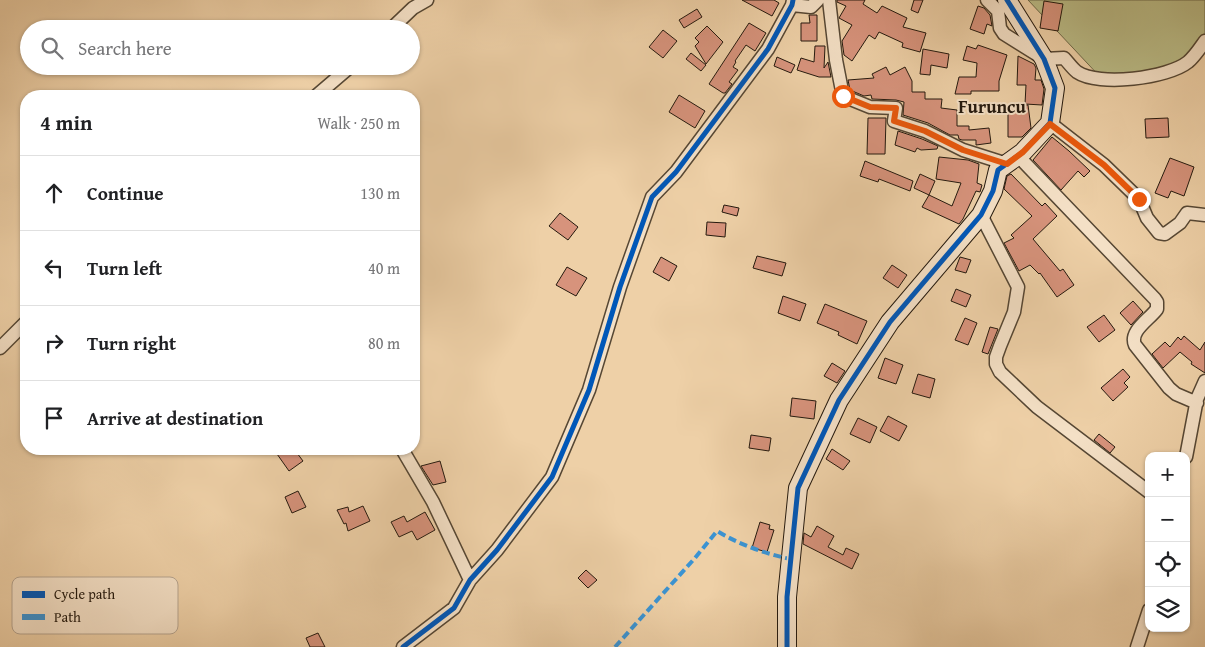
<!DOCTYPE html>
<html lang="en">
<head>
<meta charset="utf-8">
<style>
	body { margin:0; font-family:"Gentium Book Plus",serif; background:#f6f6f6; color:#202124 }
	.controls { position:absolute; right:15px; bottom:15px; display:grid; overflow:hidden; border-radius:10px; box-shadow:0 1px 4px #0004 }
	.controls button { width:45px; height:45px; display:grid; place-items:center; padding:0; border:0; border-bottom:1px solid #e0e0e0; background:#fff; color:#202124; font:25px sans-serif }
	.stop { position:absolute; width:15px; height:15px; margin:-11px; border:4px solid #ea580c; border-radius:50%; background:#fff }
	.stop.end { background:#ea580c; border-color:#fff; box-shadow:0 1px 5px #0008 }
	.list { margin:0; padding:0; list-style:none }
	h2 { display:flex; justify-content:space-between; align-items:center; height:65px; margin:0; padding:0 20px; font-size:21px }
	h2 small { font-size:16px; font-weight:400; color:#757577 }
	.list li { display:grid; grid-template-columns:32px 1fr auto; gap:15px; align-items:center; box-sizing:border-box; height:75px; padding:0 20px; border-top:1px solid #e0e0e0 }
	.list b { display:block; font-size:19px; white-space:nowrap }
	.list em { font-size:16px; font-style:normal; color:#757577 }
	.icon { flex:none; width:28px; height:28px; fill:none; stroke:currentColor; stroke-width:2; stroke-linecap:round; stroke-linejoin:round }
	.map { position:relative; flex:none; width:1205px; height:647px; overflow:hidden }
	.search { position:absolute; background:#fff; box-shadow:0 1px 4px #0004; left:20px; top:20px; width:400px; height:55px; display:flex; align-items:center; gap:12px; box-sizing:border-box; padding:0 18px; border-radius:28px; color:#757577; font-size:19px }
	.panel { position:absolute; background:#fff; box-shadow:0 1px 4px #0004; left:20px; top:90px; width:400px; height:365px; border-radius:20px }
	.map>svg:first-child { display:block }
</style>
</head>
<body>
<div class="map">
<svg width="1205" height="647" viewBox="0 0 1205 647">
	<rect width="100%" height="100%" fill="#eed0a7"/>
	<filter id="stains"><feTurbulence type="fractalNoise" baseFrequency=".004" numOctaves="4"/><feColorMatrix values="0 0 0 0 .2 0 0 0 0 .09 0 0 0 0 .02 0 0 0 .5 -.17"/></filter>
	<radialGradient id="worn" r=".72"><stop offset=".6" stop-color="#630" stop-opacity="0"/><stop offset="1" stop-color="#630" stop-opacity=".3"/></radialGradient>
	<path fill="#babb86" stroke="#6f6a4a" d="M1028 0H1205V43L1189 61 1103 80Z"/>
	<path fill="#d7937c" stroke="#24190e" d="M742 0H774L779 3 772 16Z
		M837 0H865L863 4 877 13 882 6 907 18 903 27 926 33 920 52 902 47 903 43 879 32 875 39 869 35 852 61 844 55 842 41 852 25 839 18 846 6 837 2Z
		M914 0H923L918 13 911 10Z
		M1044 1 1063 4 1058 31 1040 28Z
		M978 6 984 8 990 15 992 26 987 24 984 34 970 29Z
		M697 9 702 17 684 28 679 20Z
		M809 15H817V41H801V23H810Z
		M749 23 766 33 755 51 746 45 735 61 736 62 733 67 738 70 729 82 732 84 725 93H723L709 84Z
		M707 26 723 42 706 64 695 46 699 42 695 38Z
		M663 30 677 41 663 58 649 47Z
		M978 45 1007 55 999 81V91H971V94H955L959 77H976L977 63 963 60 967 46 976 49Z
		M815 46H825L824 68 828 62 831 77H819L797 70 801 58 814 62Z
		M923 49 949 54 947 68 931 65 930 75 920 74Z
		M691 53 706 65 701 71 686 59Z
		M1018 56 1034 64 1036 68 1035 80H1041L1044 89 1042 105 1025 104 1026 85H1017Z
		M777 57 795 65 791 73 774 66Z
		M886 67 890 75 905 67 912 81V92H925V99H942L941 108 957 110V126H969V130L989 128 991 143 976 145V140H962L959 139 958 135H950L928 123 903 115 904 102 896 100 872 99 871 95 864 96 850 90 848 80 874 78 872 74Z
		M679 95 705 111 695 128 669 112Z
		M1008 105H1028L1031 128 1022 137H1008Z
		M868 118H886L885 154H867Z
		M1168 118 1169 137 1146 138 1145 119Z
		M898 131 922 139 938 146 937 149 921 150 917 148 915 152 895 145Z
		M1052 137 1069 151 1090 171 1084 177 1078 171 1061 190 1033 160Z
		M939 157 968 160 979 164 977 183 982 185 980 192 976 191 963 219 959 224 922 207 929 195 952 206 961 183 936 179Z
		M1170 158 1194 167 1184 196 1171 191 1168 198 1155 193Z
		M865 161 913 181 910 191 879 179 878 182 860 176Z
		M920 174 935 181 929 195 914 188Z
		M1011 174 1042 206 1045 203 1057 216 1033 239 1060 271 1063 269 1074 285 1057 297 1040 273 1039 274 1030 265 1019 271 1004 243 1014 238 1011 235 1032 216 1004 189 1007 176Z
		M724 205 739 208 737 216 722 212Z
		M560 213 578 227 568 240 549 226Z
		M707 222 726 223 725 237 706 235Z
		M757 256 786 263 782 276 753 268Z
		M661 257 677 266 669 281 653 272Z
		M960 257 971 260 966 273 955 270Z
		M892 265 907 275 898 288 883 278Z
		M567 267 587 278 576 296 556 285Z
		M956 289 971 295 966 307 951 301Z
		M783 296 806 304 800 321 778 313Z
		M1133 301 1143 312 1131 325 1120 313Z
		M825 304 867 321 857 344 838 335 839 332 817 323Z
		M1104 315 1115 330 1099 342 1087 327Z
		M965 318 977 323 968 345 955 340Z
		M990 327 998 329 988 354 982 352Z
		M1184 336 1200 350 1205 342V373L1191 364 1192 362 1180 352 1163 368 1152 354 1165 342 1170 347 1178 337 1181 340Z
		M885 358 903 365 896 384 878 378Z
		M832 363 845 371 837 383 824 376Z
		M1123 369 1130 377 1124 383 1128 387 1113 401 1101 388Z
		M918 374 935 379 930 398 912 393Z
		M792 398 816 401 814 419 790 416Z
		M888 416 907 426 899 441 880 431Z
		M858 418 877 427 870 443 850 434Z
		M1099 434 1115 447 1110 453 1094 440Z
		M751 435 771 438 769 451 749 448Z
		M285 449H294L303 461 289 471 277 454Z
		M832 449 850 461 843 470 826 459Z
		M440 461 446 482 433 485 421 466Z
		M298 491 306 507 292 513 285 497Z
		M363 506 370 521 348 531 346 523 344 524 337 510 348 507 349 512Z
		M425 512 435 530 417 540 412 531 399 537 391 522 404 516 407 522Z
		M760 522 770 525 769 529 774 530 767 552 752 548Z
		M817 526 834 536 828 547 843 555 846 548 859 554 852 569 803 544 804 533 811 537Z
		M586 570 597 580 588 588 578 578Z
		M318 633 325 647H310L306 638Z"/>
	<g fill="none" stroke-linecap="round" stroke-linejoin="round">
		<g stroke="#564734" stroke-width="15">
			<path id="street" d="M829 0 836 60 843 96 870 107 896 108 894 121 925 131 963 150 1007 164
				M987 0 998 11 1000 28 1004 34 1044 59 1064 58C1068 62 1072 68 1077 72 1099 87 1168 78 1188 62 1195 56 1200 48 1205 41
				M792 5 811 7 818 0
				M391 29 413 8 427 0
				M316 96 351 66
				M1050 123 1104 165 1139 199 1147 218 1159 233 1165 234 1180 223 1187 213 1205 215
				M1018 156 1155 299 1157 302V309C1149 320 1129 331 1135 345L1169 388 1176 394 1197 403
				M981 215 1018 287 1014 312 1000 346 996 357V364L1000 372 1037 407 1149 492
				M0 348 26 322
				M402 449 433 502 470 580
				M1186 457 1197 399 1205 381
				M403 647 454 608 470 580 497 550 552 477 589 390 620 287 652 197 676 172 768 49 792 5 793 0
				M1137 647 1149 610"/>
		</g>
		<g stroke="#24190e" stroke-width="20">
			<path id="secondary" d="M787 647V597L798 488 839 400 890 322 981 215 993 191 998 170 1023 152 1050 123 1055 88 1044 59 1007 0"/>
		</g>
		<use href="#street" stroke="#f4e0c6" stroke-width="12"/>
		<use href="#secondary" stroke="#f4e0c6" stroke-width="18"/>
		<path stroke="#3b93d2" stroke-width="4" stroke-dasharray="8 4" stroke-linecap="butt" d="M615 647 695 558 717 531C740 545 764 553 790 559"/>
		<g stroke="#f4e0c6" stroke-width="8">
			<path id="cycleway" d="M403 647 454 608 470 580 497 550 552 477 589 390 620 287 652 197 676 172 768 49 792 5 793 0
				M787 647V597L798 488 839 400 890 322 981 215 993 191 998 170 1023 152 1050 123 1055 88 1044 59 1007 0"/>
		</g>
		<use href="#cycleway" stroke="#0057b8" stroke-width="5"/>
	</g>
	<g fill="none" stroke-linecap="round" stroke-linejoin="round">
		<path stroke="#ea580c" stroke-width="6" d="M843 96 870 107 896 108 894 121 925 131 963 150 1007 164 1023 152 1050 124 1104 165 1139 199"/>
	</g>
	<g text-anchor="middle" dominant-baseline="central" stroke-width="4" stroke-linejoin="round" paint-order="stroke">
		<g font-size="18" font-weight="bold" fill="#24190e" stroke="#f4e0c6">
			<text x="992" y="106">Furuncu</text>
		</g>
	</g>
	<rect x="12" y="577" width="166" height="57" rx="8" fill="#f4e0c6" stroke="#b6a48f" stroke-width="1"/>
	<rect x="22" y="591" width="23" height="7" fill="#0057b8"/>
	<rect x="22" y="614" width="23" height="6" fill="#3b93d2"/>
	<g font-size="14" fill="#24190e">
		<text x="54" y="599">Cycle path</text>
		<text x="54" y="622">Path</text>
	</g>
	<rect width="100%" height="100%" filter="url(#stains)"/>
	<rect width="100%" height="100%" fill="url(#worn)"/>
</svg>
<div class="controls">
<button>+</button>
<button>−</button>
<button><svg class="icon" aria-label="locate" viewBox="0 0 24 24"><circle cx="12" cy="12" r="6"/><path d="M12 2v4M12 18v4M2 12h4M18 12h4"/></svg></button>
<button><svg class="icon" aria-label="layers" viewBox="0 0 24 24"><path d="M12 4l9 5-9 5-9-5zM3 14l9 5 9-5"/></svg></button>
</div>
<div class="stop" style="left:843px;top:96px"></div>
<div class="stop end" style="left:1139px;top:199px"></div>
<div class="search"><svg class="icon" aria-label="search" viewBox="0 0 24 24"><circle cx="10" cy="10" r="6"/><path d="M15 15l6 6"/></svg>Search here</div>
<section class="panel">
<h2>4 min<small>Walk · 250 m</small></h2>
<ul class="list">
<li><svg class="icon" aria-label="ahead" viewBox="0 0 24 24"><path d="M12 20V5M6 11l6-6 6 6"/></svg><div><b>Continue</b></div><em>130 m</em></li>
<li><svg class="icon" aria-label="left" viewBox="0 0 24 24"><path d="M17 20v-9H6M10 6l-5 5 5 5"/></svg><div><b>Turn left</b></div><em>40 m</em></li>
<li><svg class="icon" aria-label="right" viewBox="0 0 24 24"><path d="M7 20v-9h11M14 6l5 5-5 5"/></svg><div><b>Turn right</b></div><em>80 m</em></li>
<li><svg class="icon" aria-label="arrive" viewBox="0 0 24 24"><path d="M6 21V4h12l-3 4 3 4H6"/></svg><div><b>Arrive at destination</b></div></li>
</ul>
</section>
</div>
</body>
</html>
